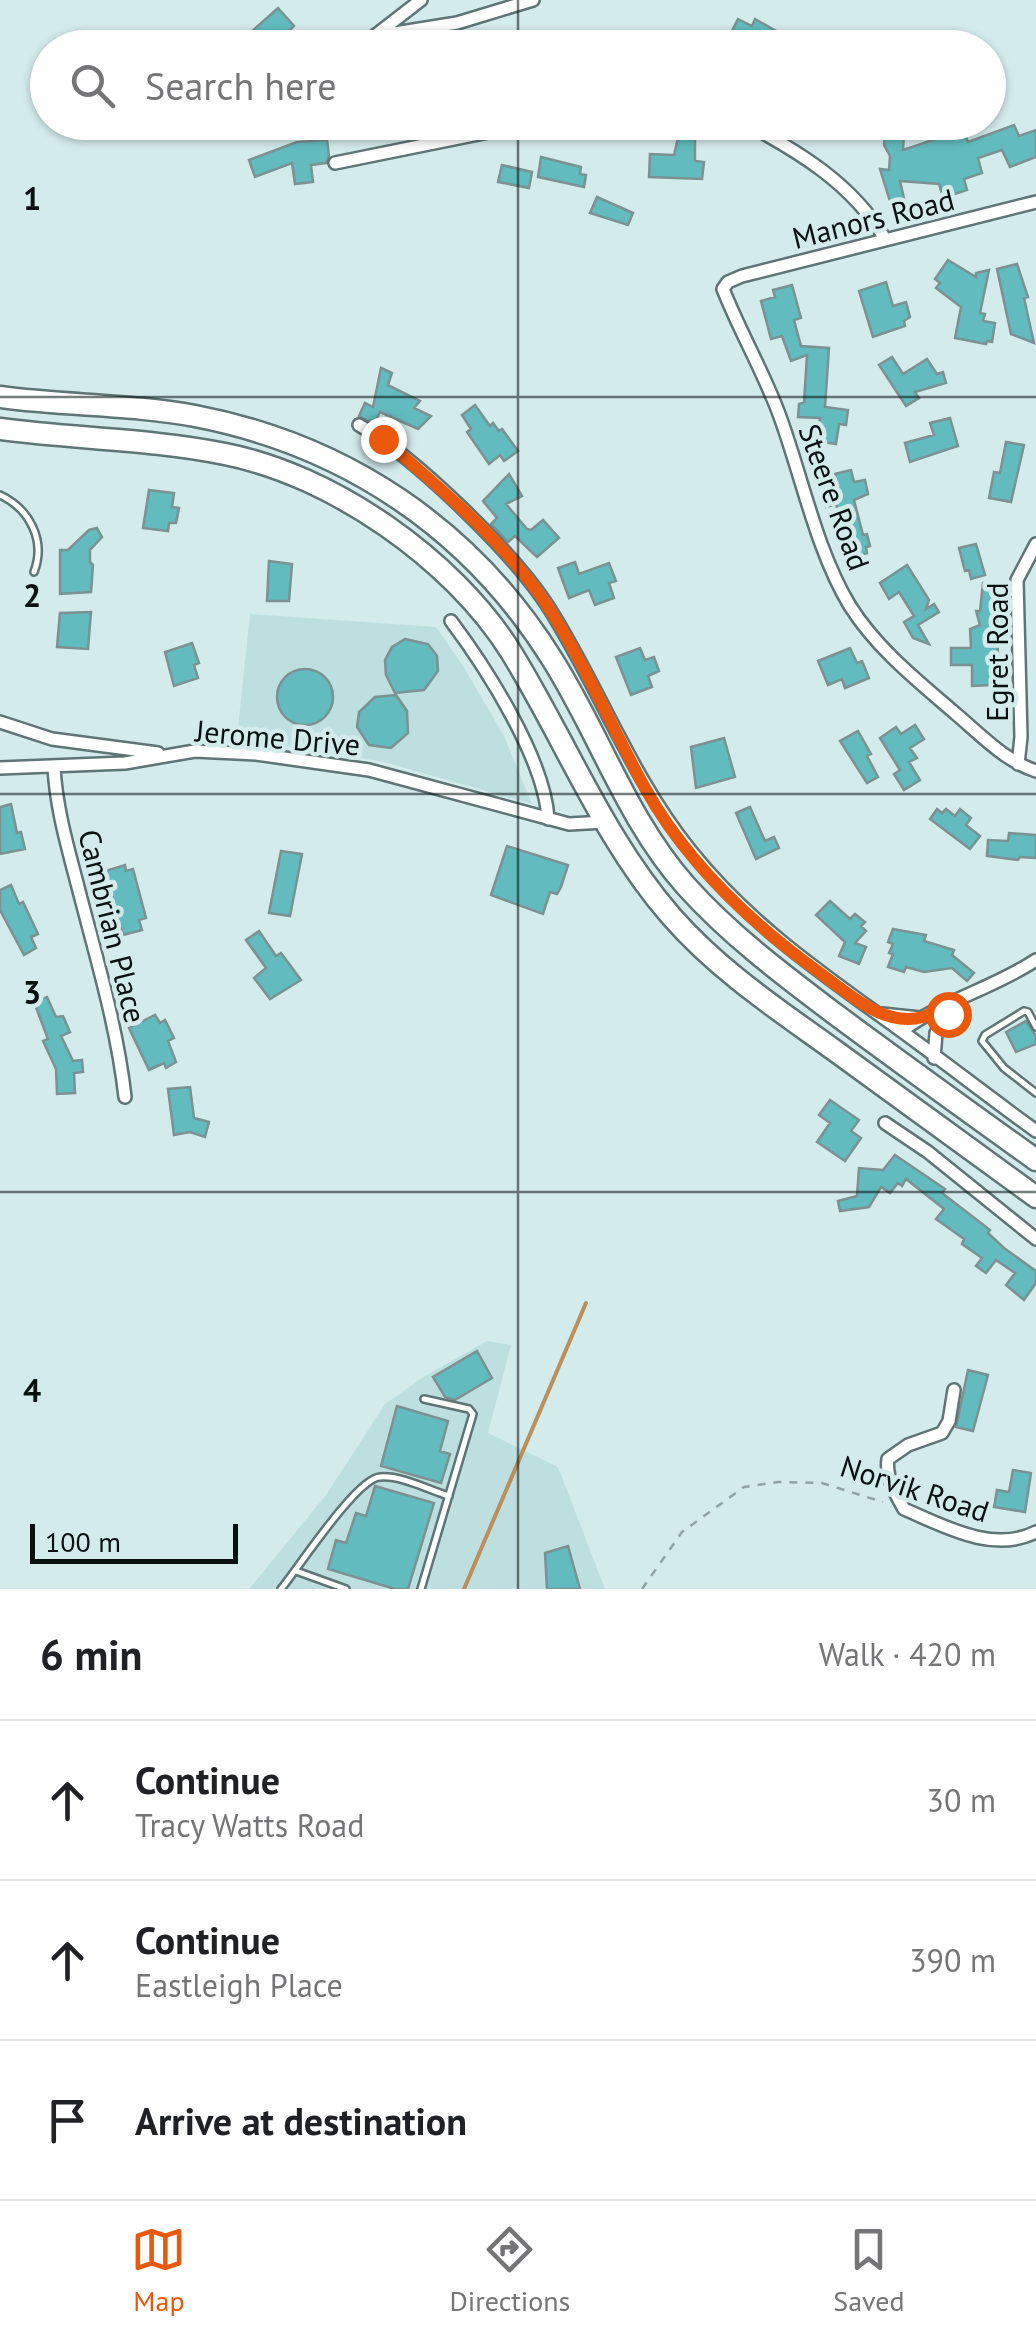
<!DOCTYPE html>
<html lang="en">
<head>
<meta charset="utf-8">
<style>
	body { margin:0; font-family:"PT Sans",sans-serif; background:#f6f6f6; color:#202124 }
	.scale { position:absolute; left:30px; bottom:25px; width:208px; box-sizing:border-box; padding-left:10px; border:5px solid #081010; border-top:0; font-size:28px; line-height:35px; white-space:nowrap; color:#081010; -webkit-text-stroke:8px #d4ebec; paint-order:stroke }
	.stop { position:absolute; width:30px; height:30px; margin:-22px; border:8px solid #ea580c; border-radius:50%; background:#fff }
	.stop.end { background:#ea580c; border-color:#fff; box-shadow:0 2px 10px #0008 }
	.list { margin:0; padding:0; list-style:none }
	h2 { display:flex; justify-content:space-between; align-items:center; height:130px; margin:0; padding:0 40px; font-size:42px }
	h2 small { font-size:32px; font-weight:400; color:#757577 }
	.list li { display:grid; grid-template-columns:65px 1fr auto; gap:30px; align-items:center; box-sizing:border-box; height:160px; padding:0 40px; border-top:2px solid #e0e0e0 }
	.list b { display:block; font-size:38px; white-space:nowrap }
	.list p { margin:0; font-size:32px; white-space:nowrap; color:#757577 }
	.list em { font-size:32px; font-style:normal; color:#757577 }
	.icon { flex:none; width:55px; height:55px; fill:none; stroke:currentColor; stroke-width:2; stroke-linecap:round; stroke-linejoin:round }
	.map { position:relative; flex:none; width:1036px; height:1589px; overflow:hidden }
	.search { position:absolute; background:#fff; box-shadow:0 2px 8px #0004; left:30px; right:30px; top:30px; height:110px; display:flex; align-items:center; gap:25px; box-sizing:border-box; padding:0 35px; border-radius:55px; color:#757577; font-size:38px }
	.sheet { height:610px; background:#fff }
	nav { display:flex; justify-content:space-around; align-items:center; box-sizing:border-box; height:140px; border-top:2px solid #e0e0e0; background:#fff; font-size:28px; color:#757577 }
	nav a { display:grid; justify-items:center; gap:5px }
	nav .on { color:#ea580c }
	.map>svg:first-child { display:block }
</style>
</head>
<body>
<div class="map">
<svg width="1036" height="1589" viewBox="0 0 1036 1589">
	<rect width="100%" height="100%" fill="#d4ebec"/>
	<path fill="#bedfe0" d="M250 614 436 627 463 666 504 736 532 804 384 762 237 737Z
		M487 1341 511 1345 488 1433 558 1467 605 1589H249L326 1495 385 1404 425 1376Z"/>
	<g fill="none" stroke-linecap="round" stroke-linejoin="round">
		<path stroke="#ba8f5b" stroke-width="4" d="M464 1589 586 1303"/>
	</g>
	<path fill="#61bbbf" stroke="#7b9192" stroke-width="2.5" d="M278 8 294 26 271 48H233Z
		M738 19 752 26 755 19 785 36 779 48H740L727 41Z
		M1014 125 1019 136 1036 130V157L1010 167 1002 150 978 158 982 173 964 179 967 190 943 198 939 184 900 181 906 207 893 211 880 169 889 170 890 156 884 145 885 134 904 135 903 150 936 139 934 132 952 126 955 135 964 132 968 142Z
		M678 138 695 139V161L704 162 702 179 649 177 650 154 674 155Z
		M327 140 329 156 326 163 311 165 313 182 295 184 292 163 255 177 249 160 297 142Z
		M541 157 581 167 580 174 586 175 584 187 538 177Z
		M502 165 532 172 529 188 498 182Z
		M597 197 633 213 628 225 590 213Z
		M948 260 976 277V273L989 270 980 313 985 314 983 321 995 323 992 342 987 341 986 344 955 338 961 307 936 288 940 283 935 279Z
		M1017 264 1028 297 1024 298 1034 343 1011 334 997 269Z
		M886 282 893 306 906 302 910 317 904 321 905 326 873 337 859 291Z
		M792 285 801 318 794 320 801 346 829 348 825 407 848 410 846 425 839 424 836 444 816 441 820 418 798 417 799 404 804 402 807 355 791 361 782 336 771 339 761 301 775 297 773 290Z
		M892 357 903 374 927 359 937 374 943 372 946 383 915 392 919 398 906 406 879 365Z
		M381 368 392 373 388 385 420 401 414 408 431 416 418 429 380 412 374 424 359 416 365 403 373 407Z
		M475 405 490 426 493 423 499 431 502 429 518 451 504 461 500 455 489 464 467 432 471 429 462 415Z
		M950 418 958 446 910 462 905 443 934 435 930 423Z
		M1006 442 1024 445 1011 502 989 498 994 472 1000 473Z
		M851 470 854 482 865 480 868 494 854 500 863 535 867 534 870 546 866 547 867 553 843 560 839 544 846 543 836 504 826 507 822 492 838 488 835 474Z
		M509 474 522 496 506 504 527 529 531 530 543 520 559 538 537 557 515 536 508 542 491 524 497 518 483 501Z
		M149 490 174 493 172 507 179 508 176 523H169L168 531 143 528Z
		M97 528 102 537 90 550V562L93 565 91 592 60 594V550H68L89 530Z
		M976 544 985 575 971 579 969 570 965 571 959 548Z
		M269 561 292 564 289 601H267Z
		M575 562 579 574 609 563 616 581 609 583 614 598 595 605 589 590 569 598 558 568Z
		M907 565 929 600 926 609 934 604 939 612 918 625 929 644 913 638 904 622 914 616 899 592 889 599 880 583Z
		M983 583H995L993 610H1005V627H997L998 656 991 657 992 685 972 686V665H951V648H971L970 629 980 625 976 611H980Z
		M91 612 88 649 57 647 60 613Z
		M405 639 428 644 437 656 438 671 424 690 395 693 386 675 385 660 392 647Z
		M192 643 199 663 194 665 198 678 174 686 165 652Z
		M640 648 645 660 654 657 659 671 648 676 652 687 631 695 616 657Z
		M850 648 857 663 862 661 869 678 845 688 842 679 828 685 818 661Z
		M277 697a28 28 0 1 1 56 0a28 28 0 1 1-56 0Z
		M396 695 407 711 408 733 391 748 369 745 357 727 359 712 375 697Z
		M915 725 924 739 910 748 917 758 909 762 920 780 904 790 894 774 900 770 880 738 896 727 901 734Z
		M858 731 871 754 867 756 878 777 867 783 840 741Z
		M724 738 735 777 696 788 691 747Z
		M11 804 17 833 21 832 25 849 0 854V807Z
		M750 807 765 841 774 837 779 848 756 859 736 813Z
		M937 809 942 813 946 809 955 816 960 809 971 818 966 825 980 836 970 849 930 819Z
		M1009 833 1036 835V858L1020 857 1018 860 987 856 988 840 1008 841Z
		M507 846 568 865 561 887 557 894 550 892 543 914 491 895Z
		M281 851 302 854 290 916 269 913Z
		M125 865 126 871 133 869 146 918 139 920 142 930 123 935 105 871Z
		M11 885 19 904 23 902 38 934 31 937 36 948 24 955 0 910V890Z
		M830 901 850 919 855 914 865 922 861 926 866 931 855 943 866 947 859 964 839 956 845 942 816 915Z
		M893 929 926 935 924 941 954 950 952 955 974 973 967 981 952 968 924 972 906 967 904 972 888 967 893 954 889 953 893 944 888 942Z
		M259 931 276 956 281 953 301 980 270 999 254 978 266 968 246 940Z
		M47 997 56 1017 63 1016 70 1032 61 1036 73 1061 82 1060 83 1072 74 1073 75 1093 57 1094 56 1069 43 1041 48 1039 34 1002Z
		M155 1015 160 1023 165 1020 174 1038 168 1041 176 1062 166 1068 164 1063 149 1070 129 1028Z
		M1026 1021 1036 1036V1044L1016 1052 1006 1032Z
		M190 1087 194 1118 209 1122 205 1137 190 1132 174 1135 168 1089Z
		M830 1100 859 1120 851 1131 861 1138 845 1161 817 1142 830 1123 819 1115Z
		M895 1155 945 1189 942 1193 990 1230 988 1233 1004 1248 1036 1271V1283L1024 1300 1006 1285 1015 1273 996 1260 986 1273 976 1266 982 1258 962 1244 964 1239 936 1219 944 1209 906 1179 902 1186 898 1183 890 1193 881 1187 869 1207 840 1211 838 1201 857 1196 859 1168 883 1170Z
		M477 1351 492 1378 455 1400 445 1397 433 1377Z
		M968 1370 988 1375 973 1431 956 1427Z
		M397 1406 448 1421 440 1451 450 1454 441 1483 381 1466Z
		M1013 1470 1031 1473 1025 1512 994 1507 997 1490 1009 1492Z
		M375 1486 434 1503 408 1589H395L328 1569 336 1540 346 1543 356 1513 366 1516Z
		M568 1546 580 1589H547L545 1553Z"/>
	<g fill="none" stroke-linecap="round" stroke-linejoin="round">
		<g stroke="#5f7475" stroke-width="10">
			<path id="service" d="M0 495C30 509 46 541 34 572
				M1036 1027 1028 1012 1024 1011 985 1035 982 1041 1004 1068 1036 1093
				M296 1571 346 1589
				M281 1589C299 1567 357 1478 380 1477 401 1475 429 1490 449 1496
				M421 1589 473 1414 469 1409 424 1399"/>
		</g>
		<g stroke="#5f7475" stroke-width="16">
			<path id="minor" d="M376 36 457 23 533 0
				M359 48 421 0
				M743 122C798 151 853 184 885 239
				M335 163 538 122
				M1036 202 742 276 728 282 723 289C740 332 763 371 779 414 802 476 816 550 850 606 877 649 919 682 956 714 981 735 1005 761 1036 771
				M359 425C415 457 514 553 549 608 599 687 631 777 690 850 748 923 821 973 896 1027 943 1061 989 1097 1036 1131
				M451 621C487 669 545 760 548 819
				M0 722 52 739 158 753
				M1018 764 1021 737 1017 580 1036 544
				M54 767C56 808 68 848 78 887 96 957 117 1026 125 1097
				M0 768 125 763 195 751 256 754 369 770 569 824 605 822
				M882 1014 920 1018
				M902 1031C939 1002 994 988 1036 960
				M934 1058 936 1033 955 1005
				M885 1123 928 1152 1036 1239
				M954 1390 949 1421 942 1433 908 1445 888 1459C885 1476 896 1495 904 1509 944 1526 993 1554 1036 1532"/>
		</g>
		<g stroke="#5f7475" stroke-width="25">
			<path id="motorway" d="M0 397C64 406 131 404 195 416 346 445 471 529 552 659 599 733 627 820 686 886 730 935 782 974 835 1014 901 1063 969 1112 1036 1160
				M0 429C75 439 151 439 225 454 332 475 453 559 511 652 565 739 603 838 671 916 718 970 777 1009 834 1050 902 1099 969 1148 1036 1197"/>
		</g>
		<path stroke="#90a2a3" stroke-width="2.5" stroke-dasharray="8 8" stroke-linecap="butt" d="M642 1589 682 1532 744 1487 778 1482 822 1483 883 1502"/>
		<use href="#service" stroke="#fff" stroke-width="5"/>
		<use href="#minor" stroke="#fff" stroke-width="11"/>
		<use href="#motorway" stroke="#fff" stroke-width="20"/>
	</g>
	<g fill="none" stroke-linecap="round" stroke-linejoin="round">
		<path stroke="#ea580c" stroke-width="12" d="M383 439C438 486 509 546 548 607 585 664 612 728 645 788 685 860 750 922 816 970 846 991 882 1028 923 1017 935 1013 946 1006 958 1002L948 1014"/>
	</g>
	<path fill="none" stroke="#081010" stroke-width="2.5" stroke-opacity="0.55" d="M518 0V48M518 122V1589M0 397H1036M0 794H1036M0 1192H1036"/>
	<g text-anchor="middle" dominant-baseline="central" stroke-width="9" stroke-linejoin="round" paint-order="stroke">
		<g font-size="30" fill="#081010" stroke="#d4ebec">
			<text transform="translate(873 218) rotate(-14)">Manors Road</text>
			<text transform="translate(835 497) rotate(70)">Steere Road</text>
			<text transform="translate(996 652) rotate(-90)">Egret Road</text>
			<text transform="translate(278 737) rotate(5)">Jerome Drive</text>
			<text transform="translate(113 926) rotate(76)">Cambrian Place</text>
			<text transform="translate(915 1488) rotate(18)">Norvik Road</text>
		</g>
	</g>
	<g font-size="32" text-anchor="middle" font-weight="bold" fill="#081010" stroke="#d4ebec" stroke-width="9" stroke-linejoin="round" paint-order="stroke">
		<text x="32" y="210">1</text>
		<text x="32" y="607">2</text>
		<text x="32" y="1004">3</text>
		<text x="32" y="1402">4</text>
	</g>
</svg>
<div class="scale">100 m</div>
<div class="stop" style="left:948px;top:1014px"></div>
<div class="stop end" style="left:383px;top:439px"></div>
<div class="search"><svg class="icon" aria-label="search" viewBox="0 0 24 24"><circle cx="10" cy="10" r="6"/><path d="M15 15l6 6"/></svg>Search here</div>
</div>
<section class="sheet">
<h2>6 min<small>Walk · 420 m</small></h2>
<ul class="list">
<li><svg class="icon" aria-label="ahead" viewBox="0 0 24 24"><path d="M12 20V5M6 11l6-6 6 6"/></svg><div><b>Continue</b><p>Tracy Watts Road</p></div><em>30 m</em></li>
<li><svg class="icon" aria-label="ahead" viewBox="0 0 24 24"><path d="M12 20V5M6 11l6-6 6 6"/></svg><div><b>Continue</b><p>Eastleigh Place</p></div><em>390 m</em></li>
<li><svg class="icon" aria-label="arrive" viewBox="0 0 24 24"><path d="M6 21V4h12l-3 4 3 4H6"/></svg><div><b>Arrive at destination</b></div></li>
</ul>
</section>
<nav>
<a class="on"><svg class="icon" aria-label="map" viewBox="0 0 24 24"><path d="M3 6l6-2 6 2 6-2v14l-6 2-6-2-6 2zM9 4v14M15 6v14"/></svg>Map</a>
<a><svg class="icon" aria-label="directions" viewBox="0 0 24 24"><path d="M12 3l9 9-9 9-9-9zM9 14v-3h6M13 9l2 2-2 2"/></svg>Directions</a>
<a><svg class="icon" aria-label="saved" viewBox="0 0 24 24"><path d="M7 4h10v16l-5-4-5 4z"/></svg>Saved</a>
</nav>
</body>
</html>
